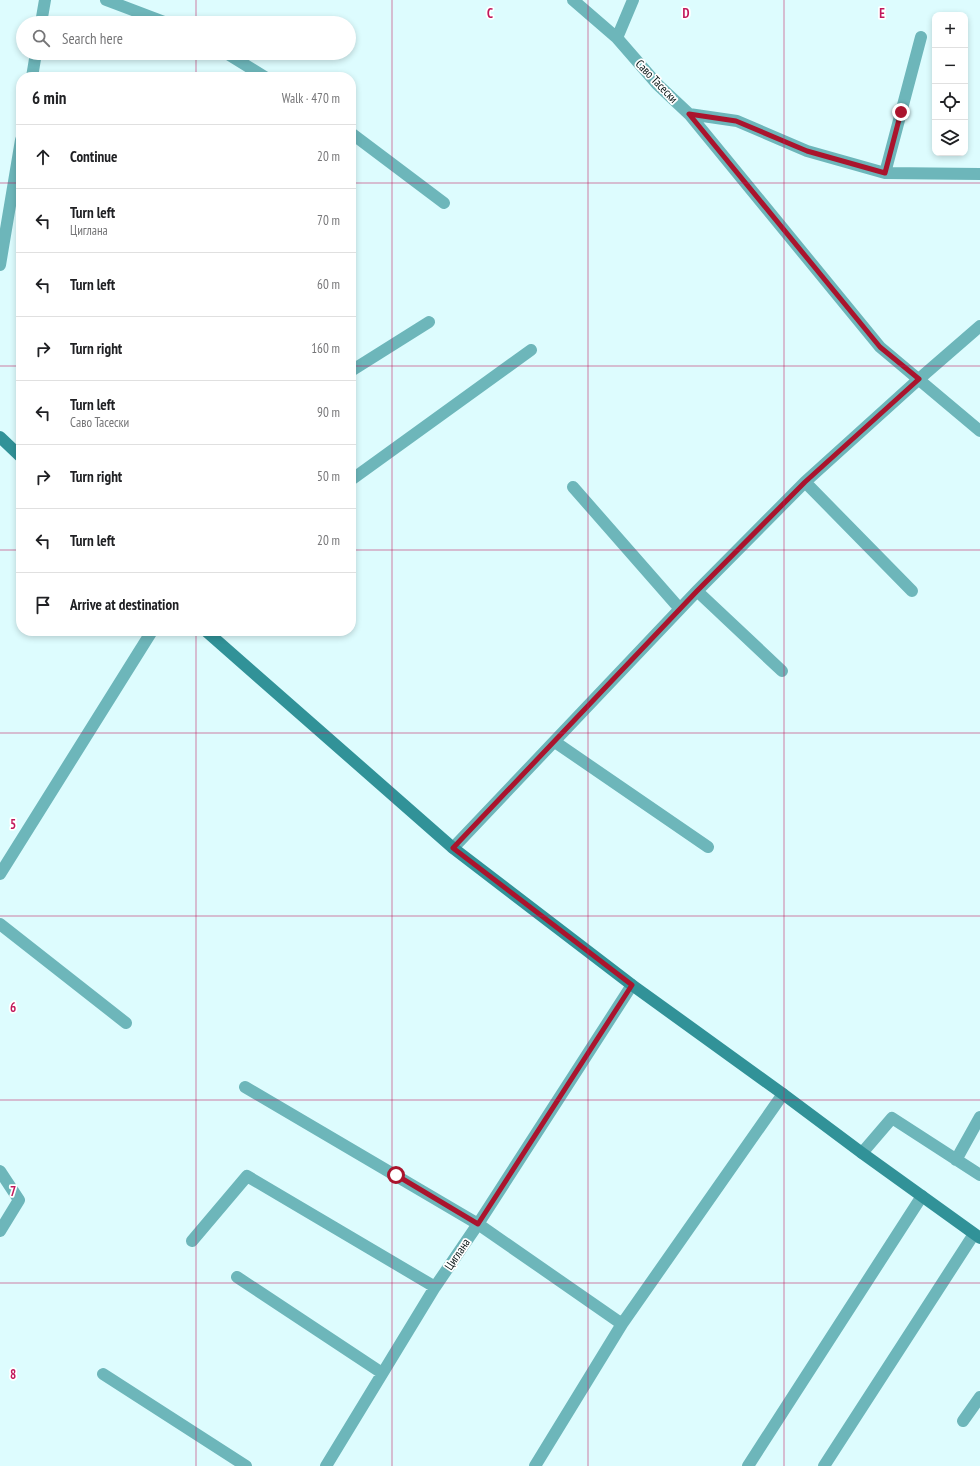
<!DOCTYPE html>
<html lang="en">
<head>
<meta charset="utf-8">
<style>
	body { margin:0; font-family:"PT Sans Narrow",sans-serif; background:#f6f6f6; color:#202124 }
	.controls { position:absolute; right:12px; top:12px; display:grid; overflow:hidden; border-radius:8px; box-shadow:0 2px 6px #0003 }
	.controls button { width:36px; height:36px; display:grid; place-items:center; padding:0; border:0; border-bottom:1px solid #e0e0e0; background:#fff; color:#202124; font:20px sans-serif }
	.stop { position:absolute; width:12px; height:12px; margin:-9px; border:3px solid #aa142d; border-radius:50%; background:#fff }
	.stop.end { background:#aa142d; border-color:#fff; box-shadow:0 1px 4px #0008 }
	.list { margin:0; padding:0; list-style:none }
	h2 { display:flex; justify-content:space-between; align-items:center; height:52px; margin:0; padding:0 16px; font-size:17px }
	h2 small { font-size:13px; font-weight:400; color:#757577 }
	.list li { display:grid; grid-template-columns:26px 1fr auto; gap:12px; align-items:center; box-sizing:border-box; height:64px; padding:0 16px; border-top:1px solid #e0e0e0 }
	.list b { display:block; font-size:15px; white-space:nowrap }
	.list p { margin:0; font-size:13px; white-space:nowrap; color:#757577 }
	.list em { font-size:13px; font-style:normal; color:#757577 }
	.icon { flex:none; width:22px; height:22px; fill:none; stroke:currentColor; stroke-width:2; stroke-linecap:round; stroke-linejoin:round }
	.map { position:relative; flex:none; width:980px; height:1466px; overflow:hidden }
	.search { position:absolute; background:#fff; box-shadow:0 2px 6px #0003; left:16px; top:16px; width:340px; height:44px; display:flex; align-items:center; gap:10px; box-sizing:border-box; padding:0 14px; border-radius:22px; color:#757577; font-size:15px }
	.panel { position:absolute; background:#fff; box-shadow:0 2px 6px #0003; left:16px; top:72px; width:340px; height:564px; border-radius:16px }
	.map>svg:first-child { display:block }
</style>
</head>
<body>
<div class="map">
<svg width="980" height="1466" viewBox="0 0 980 1466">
	<rect width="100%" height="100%" fill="#ddfcfe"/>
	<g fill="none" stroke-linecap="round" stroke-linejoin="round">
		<path stroke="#6db6ba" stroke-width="12" d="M106 0 167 23
			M573 0 617 38 657 84 689 114 880 347 980 431
			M41 23 45 0
			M617 38 633 0
			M226 53 265 77
			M32 77 36 53
			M689 114 737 121 807 151 885 173 980 174
			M351 133 444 203
			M885 173 921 37
			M0 265 21 140
			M351 371 429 322
			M351 480 531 350
			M805 482 912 591
			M573 487 680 609
			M697 591 782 671
			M555 742 708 847
			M453 848 697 591 805 482 919 379 980 326
			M0 874 152 631
			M0 924 126 1023
			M245 1087 478 1224 622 1324
			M862 1153 892 1118 980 1175
			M956 1160 980 1117
			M0 1171 19 1200 0 1231
			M192 1241 247 1176 435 1287
			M237 1277 382 1373
			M103 1374 246 1466
			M963 1421 980 1397
			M326 1466 435 1287 478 1224 632 985
			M535 1466 622 1324 783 1094
			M748 1466 922 1196
			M824 1466 974 1234"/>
		<path stroke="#319298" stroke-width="12" d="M0 437 21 457
			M206 631 453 848 632 985 783 1094 862 1153 980 1238"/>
	</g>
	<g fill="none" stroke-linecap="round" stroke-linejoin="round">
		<path stroke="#aa142d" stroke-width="5" d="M396 1175 478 1224 632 985 453 848 697 591 805 482 919 379 880 347 689 114 736 121 807 151 885 173 901 112"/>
	</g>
	<path fill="none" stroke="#c2185b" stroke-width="1" stroke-opacity="0.55" d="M196 0V23M392 0V1466M588 0V1466M784 0V1466M196 53V77M0 183H21M351 183H980M0 366H21M351 366H980M0 550H21M351 550H980M196 631V1466M0 733H980M0 916H980M0 1100H980M0 1283H980"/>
	<g text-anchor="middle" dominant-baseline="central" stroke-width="3.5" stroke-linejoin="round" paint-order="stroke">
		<g font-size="12" fill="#0a1516" stroke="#fff">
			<text transform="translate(657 81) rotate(46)">Саво Тасески</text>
			<text transform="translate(457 1254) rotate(-56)">Циглана</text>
		</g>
	</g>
	<g font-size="13" text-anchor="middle" font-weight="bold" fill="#c2185b" stroke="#fff" stroke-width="3.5" stroke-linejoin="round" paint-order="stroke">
		<text x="490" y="18">C</text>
		<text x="686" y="18">D</text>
		<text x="882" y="18">E</text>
		<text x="13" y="829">5</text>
		<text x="13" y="1012">6</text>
		<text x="13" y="1196">7</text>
		<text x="13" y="1379">8</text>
	</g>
</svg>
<div class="controls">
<button>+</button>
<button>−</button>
<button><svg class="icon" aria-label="locate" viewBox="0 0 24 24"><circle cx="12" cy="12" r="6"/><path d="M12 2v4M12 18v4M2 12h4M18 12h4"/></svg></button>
<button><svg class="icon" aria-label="layers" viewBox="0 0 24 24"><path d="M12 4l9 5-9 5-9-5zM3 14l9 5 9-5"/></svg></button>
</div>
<div class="stop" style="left:396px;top:1175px"></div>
<div class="stop end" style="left:901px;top:112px"></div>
<div class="search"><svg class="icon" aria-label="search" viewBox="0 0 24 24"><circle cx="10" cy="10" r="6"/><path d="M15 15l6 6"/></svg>Search here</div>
<section class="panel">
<h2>6 min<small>Walk · 470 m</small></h2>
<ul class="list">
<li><svg class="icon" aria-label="ahead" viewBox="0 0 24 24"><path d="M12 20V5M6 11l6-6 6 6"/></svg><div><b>Continue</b></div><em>20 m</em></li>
<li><svg class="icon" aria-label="left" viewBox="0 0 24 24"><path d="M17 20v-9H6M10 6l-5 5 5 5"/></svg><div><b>Turn left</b><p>Циглана</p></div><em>70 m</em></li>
<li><svg class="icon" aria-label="left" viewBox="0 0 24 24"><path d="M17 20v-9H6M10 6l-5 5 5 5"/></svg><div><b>Turn left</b></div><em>60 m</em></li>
<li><svg class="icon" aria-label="right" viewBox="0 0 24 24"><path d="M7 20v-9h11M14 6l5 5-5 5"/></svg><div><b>Turn right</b></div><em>160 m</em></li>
<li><svg class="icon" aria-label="left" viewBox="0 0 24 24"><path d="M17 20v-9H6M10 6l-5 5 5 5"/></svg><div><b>Turn left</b><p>Саво Тасески</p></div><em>90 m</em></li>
<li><svg class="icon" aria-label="right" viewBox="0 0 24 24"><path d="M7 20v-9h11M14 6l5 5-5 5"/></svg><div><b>Turn right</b></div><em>50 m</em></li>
<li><svg class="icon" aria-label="left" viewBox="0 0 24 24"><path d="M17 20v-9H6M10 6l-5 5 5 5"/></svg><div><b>Turn left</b></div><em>20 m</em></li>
<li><svg class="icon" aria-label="arrive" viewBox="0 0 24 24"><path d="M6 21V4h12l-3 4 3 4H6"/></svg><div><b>Arrive at destination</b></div></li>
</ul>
</section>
</div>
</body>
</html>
